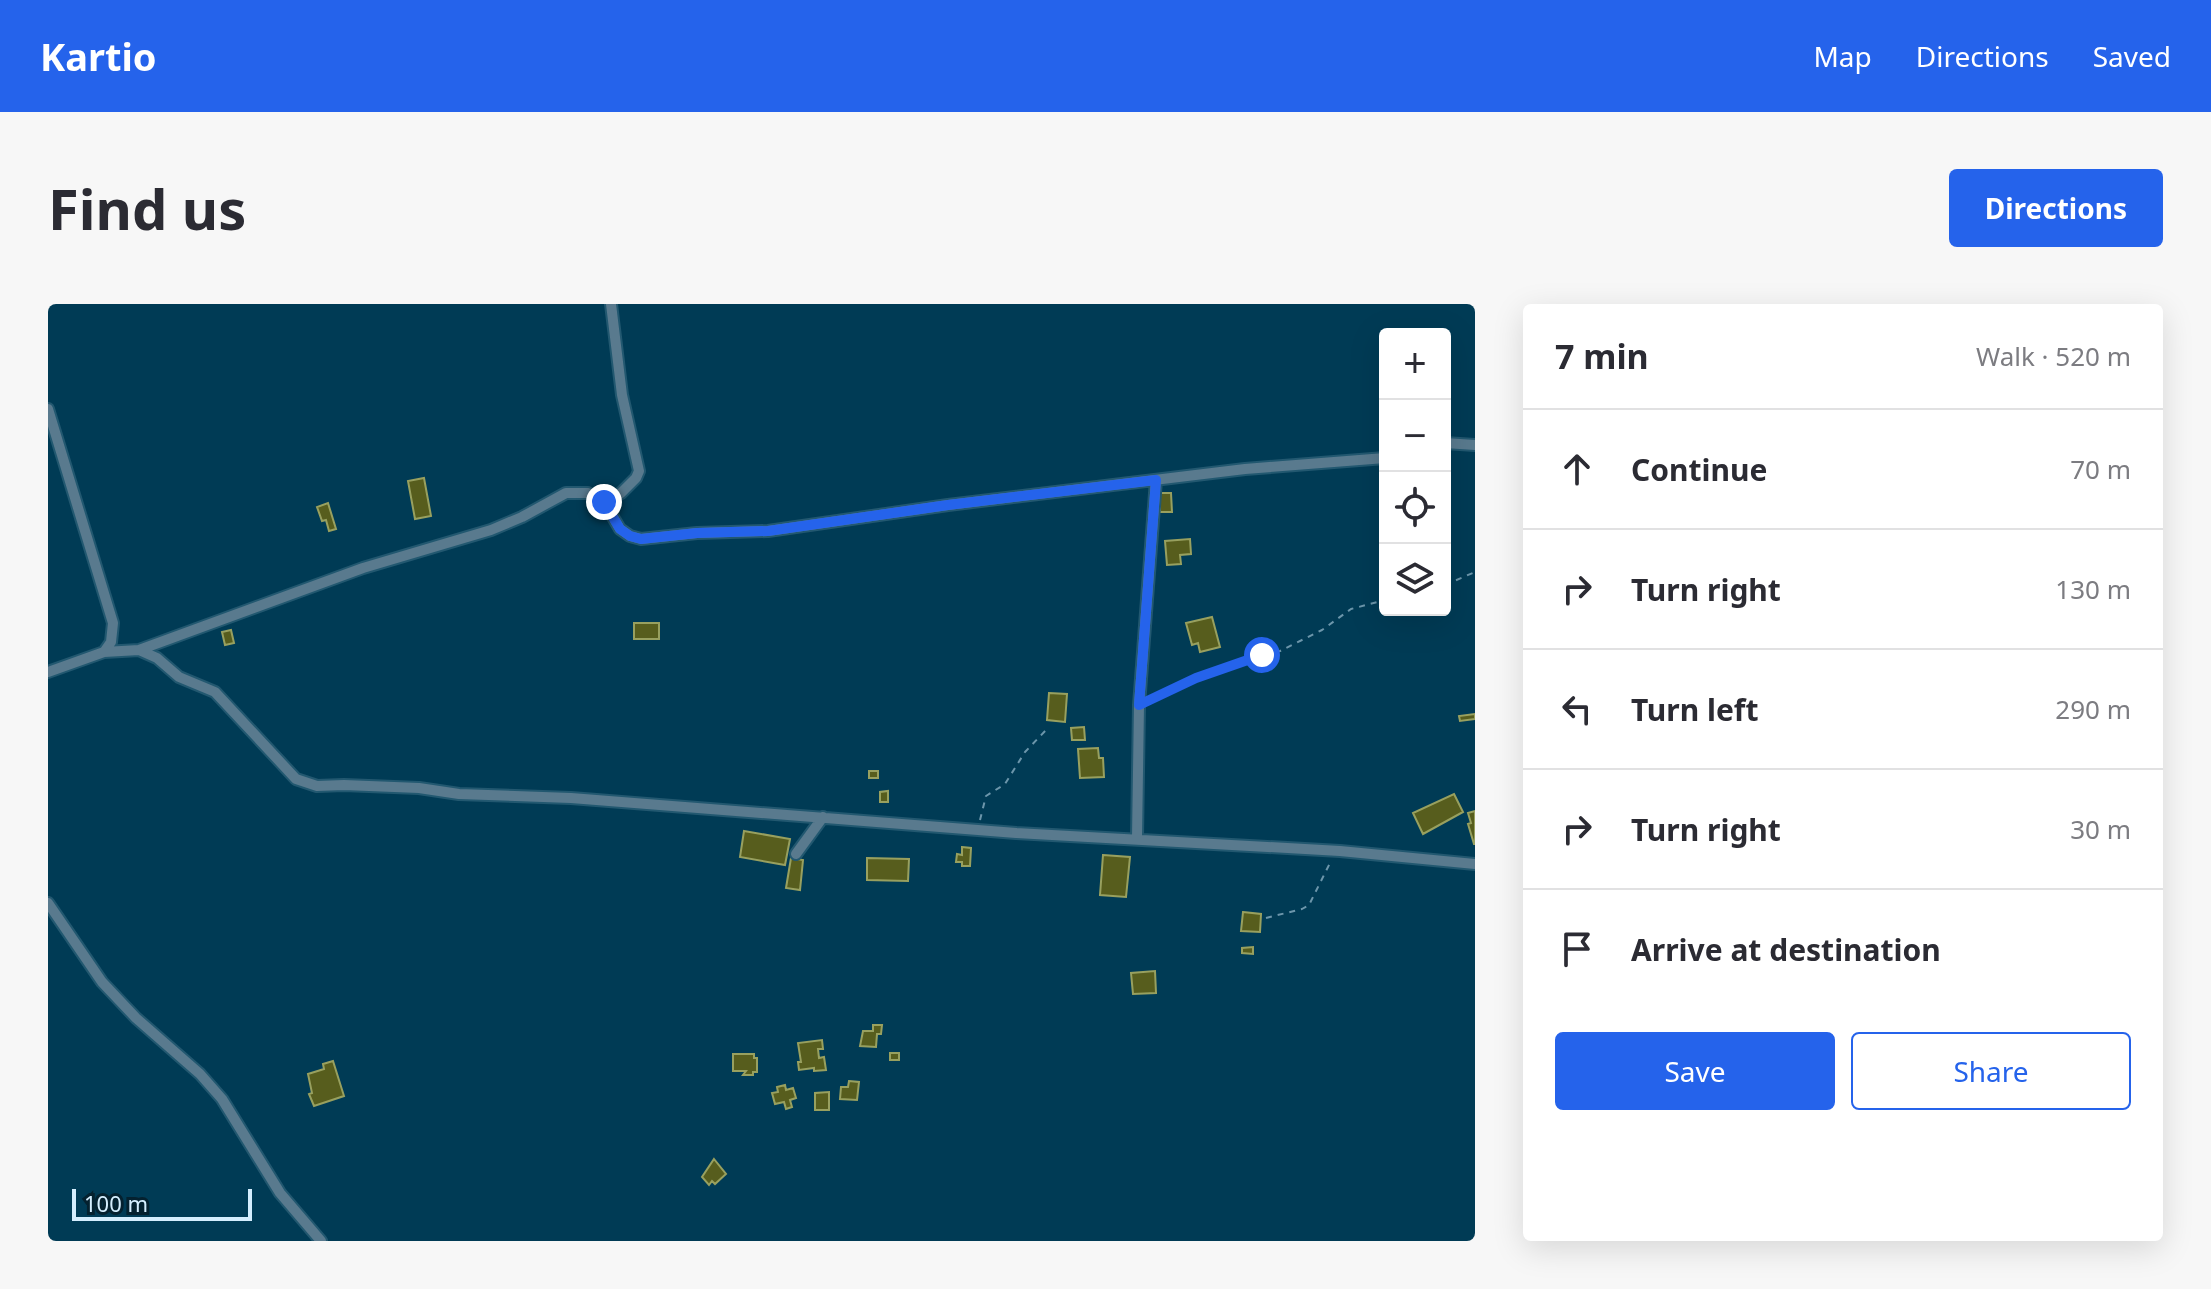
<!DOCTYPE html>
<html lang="en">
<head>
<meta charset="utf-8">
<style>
	body { margin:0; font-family:"Noto Sans",sans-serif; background:#f7f7f7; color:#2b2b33 }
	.controls { position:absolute; right:24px; top:24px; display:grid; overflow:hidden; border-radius:8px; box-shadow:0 8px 32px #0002 }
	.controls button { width:72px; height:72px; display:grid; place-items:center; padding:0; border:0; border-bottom:2px solid #e1e1e2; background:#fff; color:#2b2b33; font:40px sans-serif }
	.scale { position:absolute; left:24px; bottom:20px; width:180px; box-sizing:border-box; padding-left:8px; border:4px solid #d4eefe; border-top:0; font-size:22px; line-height:28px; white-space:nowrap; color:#d4eefe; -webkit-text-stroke:6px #04212f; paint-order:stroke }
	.stop { position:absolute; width:24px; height:24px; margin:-18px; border:6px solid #2563eb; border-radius:50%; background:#fff }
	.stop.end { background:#2563eb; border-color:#fff; box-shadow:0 2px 8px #0008 }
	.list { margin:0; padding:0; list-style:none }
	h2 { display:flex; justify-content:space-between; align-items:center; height:104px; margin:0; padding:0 32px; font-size:34px }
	h2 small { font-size:26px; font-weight:400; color:#7c7c81 }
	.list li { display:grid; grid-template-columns:52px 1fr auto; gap:24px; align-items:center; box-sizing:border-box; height:120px; padding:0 32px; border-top:2px solid #e1e1e2 }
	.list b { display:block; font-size:30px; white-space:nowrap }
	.list em { font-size:26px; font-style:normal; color:#7c7c81 }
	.actions { display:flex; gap:16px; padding:24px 32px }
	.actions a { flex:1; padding:18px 0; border:2px solid #2563eb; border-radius:8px; text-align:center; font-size:28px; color:#2563eb }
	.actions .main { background:#2563eb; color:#fff }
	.icon { flex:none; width:44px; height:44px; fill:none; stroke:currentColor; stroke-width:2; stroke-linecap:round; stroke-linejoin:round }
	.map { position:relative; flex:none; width:1427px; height:937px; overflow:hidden; border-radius:8px }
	header { display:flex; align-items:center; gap:48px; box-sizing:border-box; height:112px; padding:0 40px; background:#2563eb; color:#fff }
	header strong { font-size:38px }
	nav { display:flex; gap:44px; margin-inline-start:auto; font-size:28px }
	.intro { display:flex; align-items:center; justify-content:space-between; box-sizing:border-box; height:192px; padding:0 48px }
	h1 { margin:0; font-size:56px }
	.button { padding:20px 36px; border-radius:8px; background:#2563eb; color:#fff; font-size:28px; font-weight:700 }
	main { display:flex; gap:48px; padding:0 48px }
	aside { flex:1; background:#fff; border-radius:8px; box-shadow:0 8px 32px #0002 }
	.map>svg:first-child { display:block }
</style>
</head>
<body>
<header>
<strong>Kartio</strong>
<nav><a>Map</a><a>Directions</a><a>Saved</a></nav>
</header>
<div class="intro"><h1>Find us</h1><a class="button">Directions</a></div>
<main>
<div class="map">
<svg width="1427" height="937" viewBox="0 0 1427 937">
	<rect width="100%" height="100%" fill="#003b55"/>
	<path fill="#575d1d" stroke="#98a05f" stroke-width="2" d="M376 174 383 212 367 215 360 177Z
		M1112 189H1123L1124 208H1112Z
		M280 199 288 225 281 227 278 216 274 217 269 203Z
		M1142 235 1143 250 1132 251 1133 260 1119 261 1117 237Z
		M1164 313 1172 343 1152 348 1150 339 1144 341 1138 319Z
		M586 319H611V335H586Z
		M183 326 186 339 177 341 174 328Z
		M1001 389 1019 390 1017 418 999 416Z
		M1427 410V415L1412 417 1411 412Z
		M1036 423 1037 436H1024L1023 424Z
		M1050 444 1051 454H1055L1056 473 1032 474 1030 445Z
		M821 467H830V474H821Z
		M840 487V498H832V488Z
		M1406 490 1415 508 1375 530 1365 509Z
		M1427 507V540H1426L1420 520 1423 519 1420 509Z
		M696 527 742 535 737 561 692 553Z
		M914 543 923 544 922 562H914V558H908L909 550 914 551Z
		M1055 551 1082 553 1078 593 1052 591Z
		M743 554 755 556 752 586 738 584Z
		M819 554 861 555 860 577 819 576Z
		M1195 608 1213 610 1212 628 1193 627Z
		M1205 643V650L1194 649V644Z
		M1107 667 1108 689 1085 690 1083 669Z
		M825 721H834L833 730H829L828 743 812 742 815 727H825Z
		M774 736 775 745H770L771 754 776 753 778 766 766 767V764L751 766 750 758H753L750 739Z
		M842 749H851V756H842Z
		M685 750H706V754H709V768H705V771H695L698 767H685Z
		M285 757 296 792 266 802 261 790 264 789 260 770 276 765 275 760Z
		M801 777 811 778 809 796 792 795 793 783H800Z
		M737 781 738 786 745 784 748 794 742 796 744 803 738 805 736 798 727 800 724 789 730 788 729 783Z
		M781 788V806H767V789Z
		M666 855 678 870 667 880 664 877 661 881 654 873Z"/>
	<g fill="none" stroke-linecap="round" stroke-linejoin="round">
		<g stroke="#225870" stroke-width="14">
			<path id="minor" d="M0 105 65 319 63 338 56 348
				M1397 139 1427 141
				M556 198 572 225 582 232 593 235 649 229 720 227 900 201 1197 165 1337 154
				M91 346 315 264 443 226 474 213 518 189H540L556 198 573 189 588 174 591 167 574 91 563 0
				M0 368 56 348 91 346 109 354 131 373 167 388 248 475 269 482 296 481 371 484 411 490 523 494 968 529 1292 547 1427 560
				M1089 534 1091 401 1108 176
				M748 550 775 513
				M0 599 54 678 88 714 152 770 174 795 232 889 273 937"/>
		</g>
		<path stroke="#6c96ab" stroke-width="2" stroke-dasharray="6 6" stroke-linecap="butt" d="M1397 281 1427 268
			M1104 394 1170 365 1206 352 1232 347 1274 326 1303 305 1337 296
			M932 516 938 492 957 480 977 448 999 425
			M1218 614 1254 605 1261 601 1283 557"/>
		<use href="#minor" stroke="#597a8e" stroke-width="10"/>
	</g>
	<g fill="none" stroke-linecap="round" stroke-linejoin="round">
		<path stroke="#2563eb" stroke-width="10" d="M556 198 572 225 582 232 593 235 649 229 720 227 900 201 1108 176 1091 401 1148 374 1214 351"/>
	</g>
</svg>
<div class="controls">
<button>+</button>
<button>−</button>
<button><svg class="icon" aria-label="locate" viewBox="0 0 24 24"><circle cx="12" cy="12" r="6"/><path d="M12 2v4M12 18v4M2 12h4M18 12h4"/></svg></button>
<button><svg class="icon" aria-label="layers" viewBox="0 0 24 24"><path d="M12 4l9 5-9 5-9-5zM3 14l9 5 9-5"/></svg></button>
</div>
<div class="scale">100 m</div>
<div class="stop" style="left:1214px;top:351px"></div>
<div class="stop end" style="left:556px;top:198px"></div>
</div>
<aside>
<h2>7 min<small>Walk · 520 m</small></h2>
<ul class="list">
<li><svg class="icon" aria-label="ahead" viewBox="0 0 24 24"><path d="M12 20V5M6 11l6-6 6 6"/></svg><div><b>Continue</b></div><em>70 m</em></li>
<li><svg class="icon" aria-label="right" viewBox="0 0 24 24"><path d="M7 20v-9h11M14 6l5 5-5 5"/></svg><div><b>Turn right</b></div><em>130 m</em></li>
<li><svg class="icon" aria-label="left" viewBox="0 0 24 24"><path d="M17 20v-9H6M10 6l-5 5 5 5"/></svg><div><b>Turn left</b></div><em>290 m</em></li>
<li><svg class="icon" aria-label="right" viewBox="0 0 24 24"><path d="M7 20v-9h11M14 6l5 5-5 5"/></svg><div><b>Turn right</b></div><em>30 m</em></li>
<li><svg class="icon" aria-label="arrive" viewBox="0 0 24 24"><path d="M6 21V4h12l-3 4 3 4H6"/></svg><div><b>Arrive at destination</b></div></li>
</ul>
<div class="actions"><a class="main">Save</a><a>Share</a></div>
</aside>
</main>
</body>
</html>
